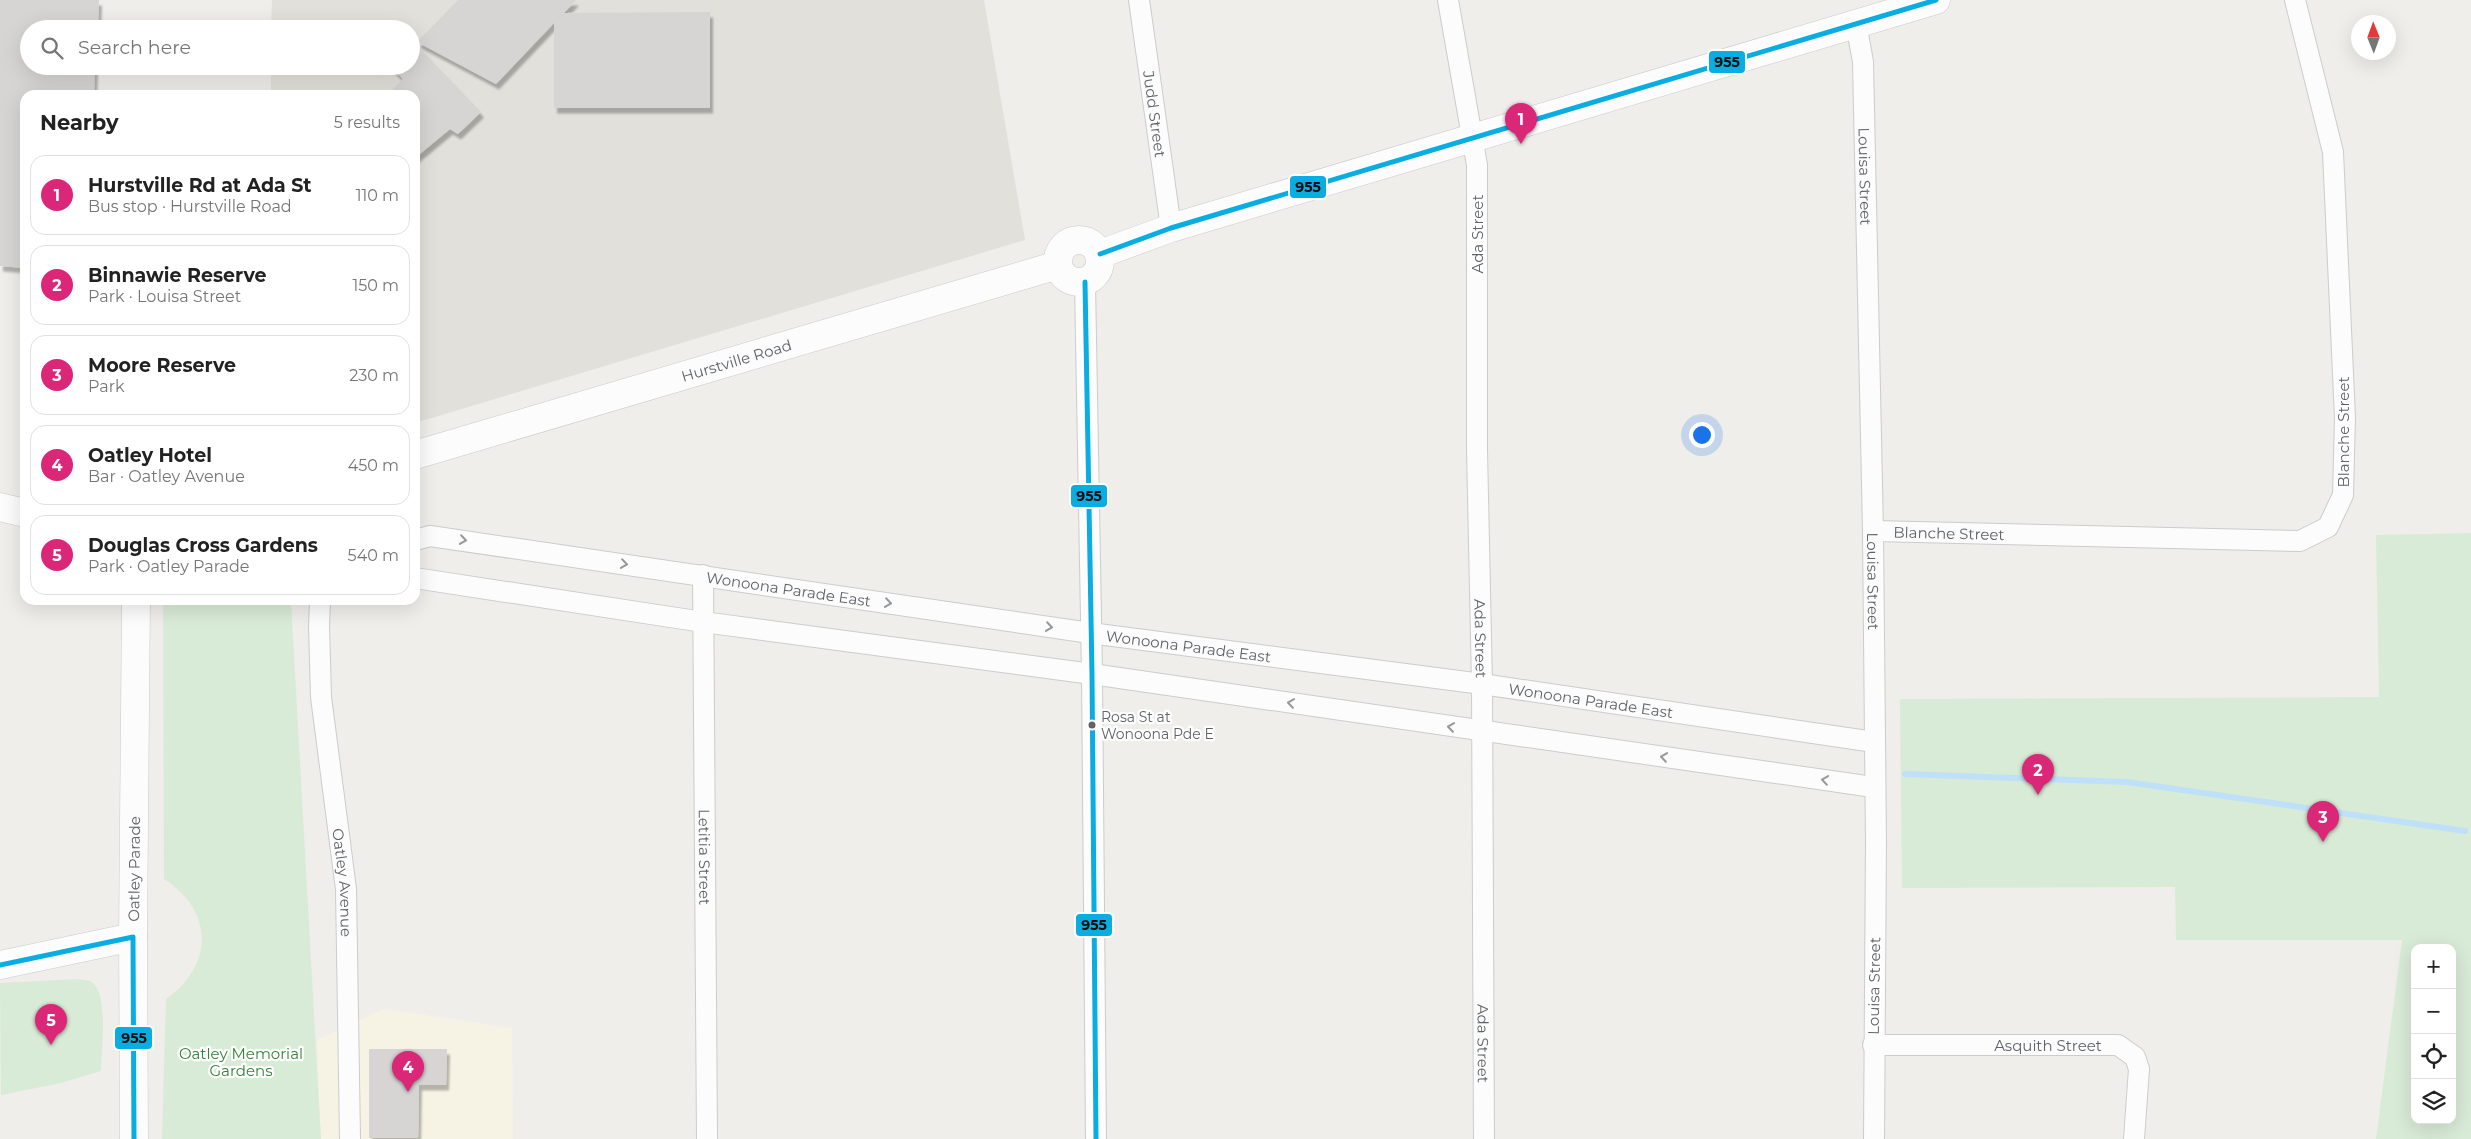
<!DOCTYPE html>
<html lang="en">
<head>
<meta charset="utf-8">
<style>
	body { margin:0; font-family:Montserrat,sans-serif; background:#f2f2f2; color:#222 }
	.controls { position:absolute; right:15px; bottom:15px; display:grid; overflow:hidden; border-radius:10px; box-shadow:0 5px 20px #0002 }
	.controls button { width:45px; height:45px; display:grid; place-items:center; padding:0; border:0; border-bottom:1px solid #e0e0e0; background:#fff; color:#222; font:25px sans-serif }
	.compass { position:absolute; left:2351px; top:15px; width:45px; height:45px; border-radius:50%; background:#fff; box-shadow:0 5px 20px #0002; rotate:359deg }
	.you { position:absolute; left:1701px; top:434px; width:18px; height:18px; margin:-12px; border:4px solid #fff; border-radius:50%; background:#1a73e8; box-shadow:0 0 0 8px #1a73e833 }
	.badge { display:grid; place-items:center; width:32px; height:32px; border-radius:50%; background:#db2777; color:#fff; font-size:16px; font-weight:700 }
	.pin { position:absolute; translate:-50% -41px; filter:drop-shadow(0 1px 2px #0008) }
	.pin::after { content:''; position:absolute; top:26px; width:18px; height:15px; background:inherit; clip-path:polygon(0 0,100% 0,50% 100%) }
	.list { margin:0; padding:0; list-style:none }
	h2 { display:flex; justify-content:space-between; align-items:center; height:65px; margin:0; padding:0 20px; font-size:21px }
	h2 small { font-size:16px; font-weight:400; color:#767676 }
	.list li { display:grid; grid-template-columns:32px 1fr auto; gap:15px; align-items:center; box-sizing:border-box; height:80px; margin:0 10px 10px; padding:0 10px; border:1px solid #e0e0e0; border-radius:15px }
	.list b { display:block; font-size:19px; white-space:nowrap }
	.list p { margin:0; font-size:16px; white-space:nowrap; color:#767676 }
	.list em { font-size:16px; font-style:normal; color:#767676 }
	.icon { flex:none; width:28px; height:28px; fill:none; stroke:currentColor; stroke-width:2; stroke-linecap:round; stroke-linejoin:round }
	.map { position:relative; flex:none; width:2471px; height:1139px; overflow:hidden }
	.search { position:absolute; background:#fff; box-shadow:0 5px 20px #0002; left:20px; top:20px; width:400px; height:55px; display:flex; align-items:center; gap:12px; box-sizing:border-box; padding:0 18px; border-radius:28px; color:#767676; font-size:19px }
	.panel { position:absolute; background:#fff; box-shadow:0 5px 20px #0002; left:20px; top:90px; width:400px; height:515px; border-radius:15px }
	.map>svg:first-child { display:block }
</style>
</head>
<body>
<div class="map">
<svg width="2471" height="1139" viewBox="0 0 2471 1139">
	<defs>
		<filter id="shadow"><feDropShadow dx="3" dy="5.5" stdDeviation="1" flood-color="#0004"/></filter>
	</defs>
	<rect width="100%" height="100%" fill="#efeeea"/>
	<path fill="#f7f3e4" d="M384 1009 512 1028 513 1139H321L317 1040Z"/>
	<path fill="#e2e0da" d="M272 0H984L1025 240 415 423V95H273L271 90V66H411V29H271Z"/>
	<path fill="#d8ebd6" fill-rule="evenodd" d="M2471 533V1139H2376L2402 940H2176L2175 887 1902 888 1900 699 2379 697 2376 535ZM2415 948H2452V1120H2415Z
		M163 600H291L321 1139H162L166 999C214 965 214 911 164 879Z
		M79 979C82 980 87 980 90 981 110 991 101 1052 101 1071L61 1083 1 1095 0 983Z"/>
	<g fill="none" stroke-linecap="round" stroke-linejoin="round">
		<path stroke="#bfe0f9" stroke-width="6" d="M1905 774 2127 782 2465 831"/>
	</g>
	<path fill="#d6d5d3" filter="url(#shadow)" d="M0 0H99L98 29H29V66H95L94 95H25V268L0 266Z
		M458 0H576L564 13 710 12V108H554V23L496 84 417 42Z
		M411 39 481 112 458 134 450 129 415 158V95H387L403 79 390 66H411Z
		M369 1049H447L446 1085H419L418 1138H369Z"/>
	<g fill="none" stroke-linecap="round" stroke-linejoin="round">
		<g stroke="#cbcccc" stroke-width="22">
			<g id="street">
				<path id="s1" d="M1139 0 1171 228"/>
				<path id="s2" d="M1448 0 1477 165V450L1482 684 1484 1139"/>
				<path id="s3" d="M1856 23 1863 62 1873 531 1876 842 1874 1139"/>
				<path d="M1085 282 1092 674 1096 1139"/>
				<path id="s4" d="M1873 531 2300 541 2328 527 2343 495 2345 418 2333 152 2295 0"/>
				<path id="s5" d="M415 540 430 536 1090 633 1482 684 1874 742"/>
				<path id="s6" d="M703 575 707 1139"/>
				<path d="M415 578 703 622 1092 674 1873 787"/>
				<path id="s7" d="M320 600 319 626 321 697 346 889 350 1139"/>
				<path id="s8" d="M1873 1045H2118L2135 1057 2139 1069 2134 1139"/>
			</g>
		</g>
		<g stroke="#cacacb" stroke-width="29">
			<g id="secondary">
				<circle cx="1079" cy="261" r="21"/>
				<path d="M1100 254 1171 228 1936 0"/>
				<path id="s9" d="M415 455 1058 265"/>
				<path d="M0 507 25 513"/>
				<path d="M0 965 133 937"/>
				<path id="s10" d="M134 1139 133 937 136 600"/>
			</g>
		</g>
		<use href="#street" stroke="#fdfcfc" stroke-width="20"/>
		<use href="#secondary" stroke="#fdfcfc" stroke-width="28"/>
		<g stroke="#fff" stroke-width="9">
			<path id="bus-1" d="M1100 254 1171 228 1936 0
				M1085 282 1092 674 1096 1139
				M133 937 134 1139
				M0 965 133 937"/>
		</g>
		<use href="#bus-1" stroke="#0aade2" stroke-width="5"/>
	</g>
	<defs><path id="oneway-chevron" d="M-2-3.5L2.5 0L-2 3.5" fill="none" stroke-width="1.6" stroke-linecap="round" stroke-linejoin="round" transform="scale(1.25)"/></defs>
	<g stroke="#96999c">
		<use href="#oneway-chevron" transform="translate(463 540) rotate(8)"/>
		<use href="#oneway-chevron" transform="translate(624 564) rotate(8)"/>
		<use href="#oneway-chevron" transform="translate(888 603) rotate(8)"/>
		<use href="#oneway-chevron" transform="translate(1049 627) rotate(8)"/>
		<use href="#oneway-chevron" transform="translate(1291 703) rotate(-172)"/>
		<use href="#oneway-chevron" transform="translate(1451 727) rotate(-172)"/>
		<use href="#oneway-chevron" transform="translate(1664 757) rotate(-172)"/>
		<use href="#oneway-chevron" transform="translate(1825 780) rotate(-172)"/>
	</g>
	<circle fill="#5f6368" stroke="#fff" stroke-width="2" cx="1092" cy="725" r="4.5"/>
	<g text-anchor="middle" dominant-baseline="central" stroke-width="4.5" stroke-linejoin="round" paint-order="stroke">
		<g font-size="14" fill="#5f6368" stroke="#fff" text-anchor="start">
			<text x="1101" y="717">Rosa St at<tspan x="1101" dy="17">Wonoona Pde E</tspan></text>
		</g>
		<g font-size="15" fill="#5f6368" stroke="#fff">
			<text stroke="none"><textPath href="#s1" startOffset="115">Judd Street</textPath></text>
			<text stroke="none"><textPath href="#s3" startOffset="154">Louisa Street</textPath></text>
			<text transform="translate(1477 234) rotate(-90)">Ada Street</text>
			<text stroke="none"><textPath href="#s9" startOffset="335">Hurstville Road</textPath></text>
			<text transform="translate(2343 432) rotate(-90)">Blanche Street</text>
			<text stroke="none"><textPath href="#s4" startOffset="76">Blanche Street</textPath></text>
			<text stroke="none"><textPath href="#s3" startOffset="559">Louisa Street</textPath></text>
			<text stroke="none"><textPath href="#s5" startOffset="378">Wonoona Parade East</textPath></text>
			<text stroke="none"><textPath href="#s2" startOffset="641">Ada Street</textPath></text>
			<text stroke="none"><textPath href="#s5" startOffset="782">Wonoona Parade East</textPath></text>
			<text stroke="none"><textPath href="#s5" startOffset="1188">Wonoona Parade East</textPath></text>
			<text stroke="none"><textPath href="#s6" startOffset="282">Letitia Street</textPath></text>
			<text stroke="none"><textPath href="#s10" startOffset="270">Oatley Parade</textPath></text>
			<text stroke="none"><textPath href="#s7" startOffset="284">Oatley Avenue</textPath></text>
			<text transform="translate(1874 986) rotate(-89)">Louisa Street</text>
			<text stroke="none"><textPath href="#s2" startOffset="1046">Ada Street</textPath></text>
			<text stroke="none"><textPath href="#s8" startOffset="175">Asquith Street</textPath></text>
		</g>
		<g font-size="15" fill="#348238" stroke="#fff">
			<text x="241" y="1053">Oatley Memorial<tspan x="241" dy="17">Gardens</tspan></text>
		</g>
	</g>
	<g stroke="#fff" stroke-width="2">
		<rect x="1708" y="50" width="38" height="24" rx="5" fill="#0aade2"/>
		<rect x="1289" y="175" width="38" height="24" rx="5" fill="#0aade2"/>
		<rect x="1070" y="484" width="38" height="24" rx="5" fill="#0aade2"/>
		<rect x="1075" y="913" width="38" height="24" rx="5" fill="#0aade2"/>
		<rect x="114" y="1026" width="39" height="24" rx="5" fill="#0aade2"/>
	</g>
	<g font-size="14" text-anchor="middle" font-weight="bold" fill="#111">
		<text x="1727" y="67">955</text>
		<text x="1308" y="192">955</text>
		<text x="1089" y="501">955</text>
		<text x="1094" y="930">955</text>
		<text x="134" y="1043">955</text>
	</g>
</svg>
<div class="controls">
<button>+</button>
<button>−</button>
<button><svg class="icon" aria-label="locate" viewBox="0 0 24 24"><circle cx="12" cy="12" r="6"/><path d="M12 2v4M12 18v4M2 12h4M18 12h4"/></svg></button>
<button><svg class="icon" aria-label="layers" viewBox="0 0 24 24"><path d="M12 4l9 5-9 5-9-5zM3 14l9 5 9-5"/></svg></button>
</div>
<svg class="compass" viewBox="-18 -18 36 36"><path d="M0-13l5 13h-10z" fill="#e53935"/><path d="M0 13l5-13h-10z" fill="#767676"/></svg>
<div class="you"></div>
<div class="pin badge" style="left:1521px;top:144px">1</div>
<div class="pin badge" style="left:2038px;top:795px">2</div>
<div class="pin badge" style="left:2323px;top:842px">3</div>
<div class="pin badge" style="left:408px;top:1092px">4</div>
<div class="pin badge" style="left:51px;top:1045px">5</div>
<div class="search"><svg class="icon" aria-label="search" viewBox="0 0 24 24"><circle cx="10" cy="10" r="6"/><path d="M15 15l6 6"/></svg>Search here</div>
<section class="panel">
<h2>Nearby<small>5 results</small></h2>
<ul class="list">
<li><span class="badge">1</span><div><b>Hurstville Rd at Ada St</b><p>Bus stop · Hurstville Road</p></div><em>110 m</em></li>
<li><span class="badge">2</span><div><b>Binnawie Reserve</b><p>Park · Louisa Street</p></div><em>150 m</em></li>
<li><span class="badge">3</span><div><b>Moore Reserve</b><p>Park</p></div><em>230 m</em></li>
<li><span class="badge">4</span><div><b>Oatley Hotel</b><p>Bar · Oatley Avenue</p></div><em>450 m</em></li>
<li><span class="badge">5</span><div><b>Douglas Cross Gardens</b><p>Park · Oatley Parade</p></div><em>540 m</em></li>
</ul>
</section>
</div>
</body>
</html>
